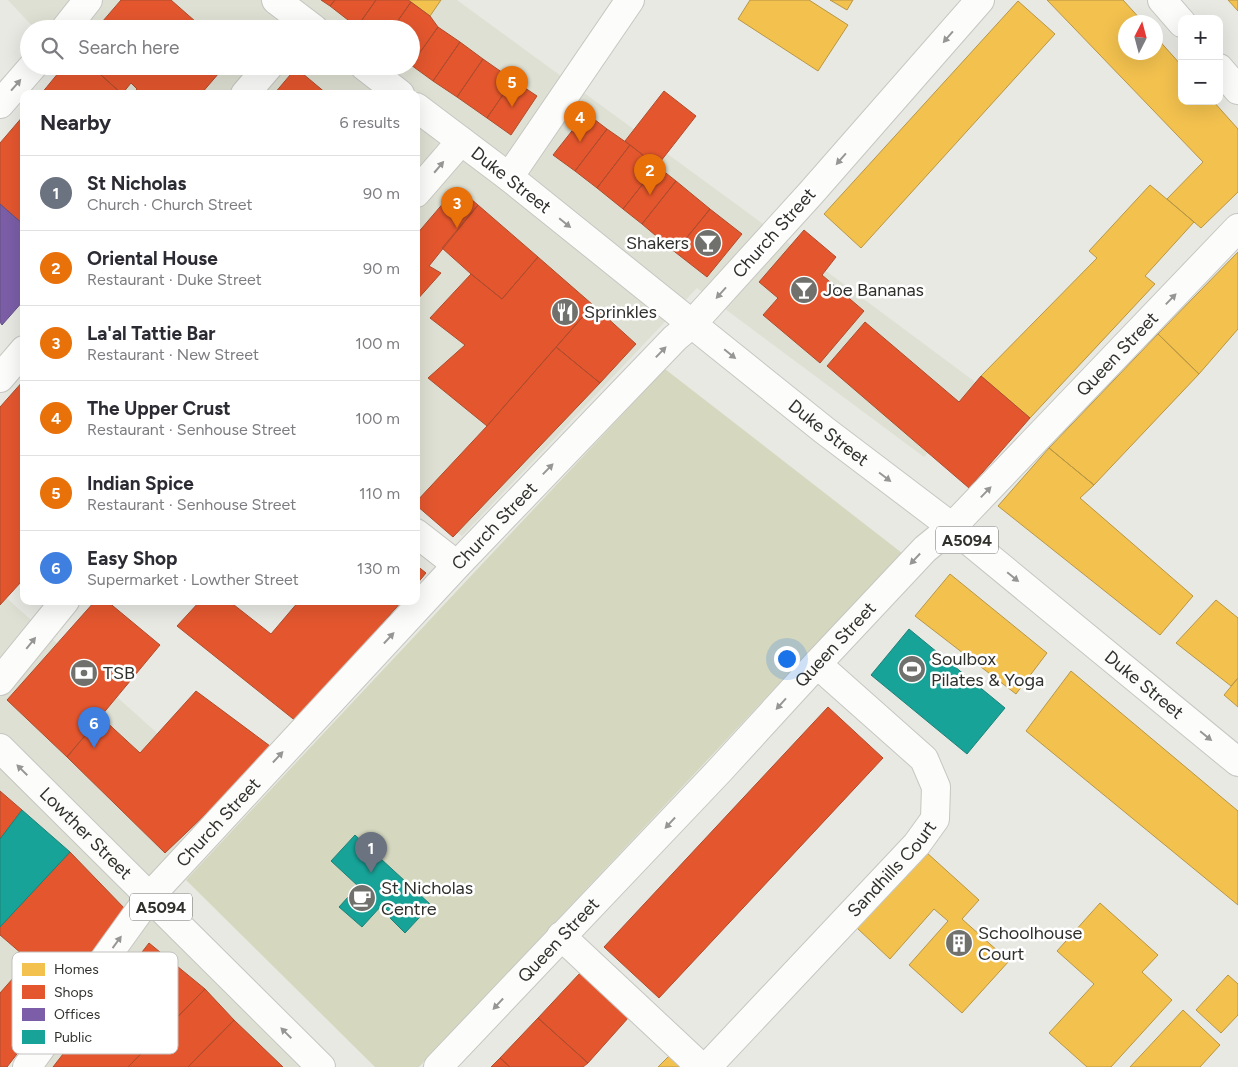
<!DOCTYPE html>
<html lang="en">
<head>
<meta charset="utf-8">
<style>
	body { margin:0; font-family:Figtree,sans-serif; background:#f7f7f7; color:#2b2b33 }
	.controls { position:absolute; right:15px; top:15px; display:grid; overflow:hidden; border-radius:10px; box-shadow:0 5px 20px #0002 }
	.controls button { width:45px; height:45px; display:grid; place-items:center; padding:0; border:0; border-bottom:1px solid #e1e1e2; background:#fff; color:#2b2b33; font:25px sans-serif }
	.compass { position:absolute; left:1118px; top:15px; width:45px; height:45px; border-radius:50%; background:#fff; box-shadow:0 5px 20px #0002; rotate:6deg }
	.you { position:absolute; left:786px; top:658px; width:18px; height:18px; margin:-12px; border:4px solid #fff; border-radius:50%; background:#1a73e8; box-shadow:0 0 0 8px #1a73e833 }
	.badge { display:grid; place-items:center; width:32px; height:32px; border-radius:50%; background:#d93025; color:#fff; font-size:16px; font-weight:700 }
	.pin { position:absolute; translate:-50% -41px; filter:drop-shadow(0 1px 2px #0008) }
	.pin::after { content:''; position:absolute; top:26px; width:18px; height:15px; background:inherit; clip-path:polygon(0 0,100% 0,50% 100%) }
	.list { margin:0; padding:0; list-style:none }
	h2 { display:flex; justify-content:space-between; align-items:center; height:65px; margin:0; padding:0 20px; font-size:21px }
	h2 small { font-size:16px; font-weight:400; color:#7c7c81 }
	.list li { display:grid; grid-template-columns:32px 1fr auto; gap:15px; align-items:center; box-sizing:border-box; height:75px; padding:0 20px; border-top:1px solid #e1e1e2 }
	.list b { display:block; font-size:19px; white-space:nowrap }
	.list p { margin:0; font-size:16px; white-space:nowrap; color:#7c7c81 }
	.list em { font-size:16px; font-style:normal; color:#7c7c81 }
	.icon { flex:none; width:28px; height:28px; fill:none; stroke:currentColor; stroke-width:2; stroke-linecap:round; stroke-linejoin:round }
	.map { position:relative; flex:none; width:1238px; height:1067px; overflow:hidden }
	.search { position:absolute; background:#fff; box-shadow:0 5px 20px #0002; left:20px; top:20px; width:400px; height:55px; display:flex; align-items:center; gap:12px; box-sizing:border-box; padding:0 18px; border-radius:28px; color:#7c7c81; font-size:19px }
	.panel { position:absolute; background:#fff; box-shadow:0 5px 20px #0002; left:20px; top:90px; width:400px; height:515px; border-radius:10px }
	.map>svg:first-child { display:block }
</style>
</head>
<body>
<div class="map">
<svg width="1238" height="1067" viewBox="0 0 1238 1067">
	<rect width="100%" height="100%" fill="#e8e9e3"/>
	<path fill="#dee0d3" d="M8 0H457L740 207 990 393 924 457 697 288 462 536 416 503V94H96L71 66H411V29H35Z
		M0 592 235 803 150 896 321 1067H27L0 1041Z"/>
	<path fill="#d5d8bf" d="M665 369 902 553 419 1067H375L186 880Z"/>
	<path fill="#f2c14e" stroke="#b89644" d="M408 0H441L430 16Z
		M750 0H809L848 25 818 71 738 19Z
		M830 0H853L847 10Z
		M1047 0H1123L1143 22H1126V52H1156V37L1182 66V101H1213L1238 129V192L1201 228 1167 199 1203 162Z
		M1228 0H1238V11Z
		M1018 1 1055 34 861 248 824 214Z
		M1150 185 1194 222 1145 276 1155 284 1030 418 981 376 1097 258 1089 251Z
		M1238 252V329L1199 374 1158 334Z
		M1158 334 1199 374 1094 485 1049 448Z
		M1049 448 1094 485 1080 498 1193 596 1160 635 998 506Z
		M950 574 1047 653 1016 694 915 616Z
		M1216 600 1238 618V678L1231 686 1176 643Z
		M1071 671 1238 811V905L1026 731Z
		M1238 678V707L1224 695Z
		M926 852 979 900 962 919 1009 961 962 1013 909 965 948 921 934 909 890 959 857 928Z
		M1100 903 1158 955 1142 972 1172 1000 1111 1067H1087L1049 1033 1094 984 1057 951Z
		M1228 975 1238 984V1015L1221 1033 1196 1010Z
		M1183 1010 1220 1045 1200 1067H1130Z
		M670 1055 683 1067H658Z"/>
	<path fill="#e4572e" stroke="#ae4c2d" d="M121 0H171L204 29H96Z
		M321 0H335L330 6Z
		M335 0H376L357 27 330 6Z
		M376 0H408L411 2 392 29H360L357 27Z
		M411 2 430 16 438 27 411 65V29H392Z
		M438 27 460 42 433 81 411 65Z
		M460 42 483 59 457 97 433 81Z
		M483 59 513 80 487 118 457 97Z
		M64 66H91L122 94H41Z
		M91 66H143L146 69 149 66H225L201 94H133L137 89 131 83 122 94Z
		M296 68 327 94H274Z
		M513 80 537 96 511 135 487 118Z
		M664 91 696 116 657 166 625 141Z
		M586 113 607 129 575 171 553 155Z
		M24 115V225L0 204V143Z
		M607 129 630 145 597 188 575 171Z
		M630 145 657 166 623 209 597 188Z
		M657 166 676 181 642 224 623 209Z
		M676 181 710 209 675 252 642 224Z
		M457 187 478 205 429 266 441 273 416 301V235Z
		M478 205 538 257 502 299 471 274 442 248Z
		M710 209 742 234 707 277 675 252Z
		M804 230 836 257 822 275 864 311 820 363 763 315 778 298 759 282Z
		M538 257 593 305 487 426 428 378 465 345 430 318 471 274 502 299Z
		M593 305 636 344 600 383 556 347Z
		M865 322 959 402 981 376 1030 418 969 488 827 366Z
		M556 347 600 383 453 537 416 505V502L487 426Z
		M24 380V584L21 582 0 605V407Z
		M416 565 426 573 416 585Z
		M95 601H107L160 645 67 757 7 700Z
		M200 601H229L271 634 299 601H402L297 722 177 626Z
		M196 691 274 749 165 853 67 757 101 717 140 753Z
		M828 707 883 758 659 998 604 947Z
		M0 791 22 810 0 839Z
		M70 852 127 911 7 1067H0V993L29 960 0 935V927Z
		M149 943 205 989 128 1067H53Z
		M580 973 629 1017 588 1063 538 1018Z
		M205 989 234 1020 188 1067H128Z
		M538 1018 588 1063 583 1067H510L500 1058Z
		M234 1020 283 1067H188Z
		M500 1058 510 1067H491Z"/>
	<path fill="#7b5ea7" stroke="#645082" d="M0 204 24 225V300L2 325 0 322Z"/>
	<path fill="#17a398" stroke="#1e8178" d="M909 629 1005 708 967 754 871 675Z
		M22 810 70 852 0 927V839Z
		M355 835 431 905 405 933 390 918 392 915 382 905 362 927 339 907 358 886 331 861Z"/>
	<g fill="none" stroke-linecap="round" stroke-linejoin="round">
		<g stroke="#c6c6c2" stroke-width="30">
			<g id="street">
				<path d="M276 0 314 29"/>
				<path d="M1162 0 1182 23"/>
				<path d="M364 66 400 94"/>
				<path d="M1219 68 1238 90"/>
				<path d="M245 94 269 66"/>
				<path d="M509 177 630 0"/>
				<path d="M416 193 461 141"/>
				<path d="M0 378 24 350"/>
				<path d="M416 533 457 565"/>
				<path d="M0 681 65 601"/>
				<path d="M561 936 701 1067"/>
				<path id="s1" d="M27 1067 150 896 457 565 675 338 692 324 509 177 416 107"/>
				<path id="s2" d="M438 1067 720 770 817 664 925 549 952 527 1238 228"/>
				<path id="s3" d="M707 1067 917 844 935 819 936 787 924 759 817 664"/>
			</g>
		</g>
		<g stroke="#c6c6c2" stroke-width="30">
			<g id="primary">
				<path id="s4" d="M980 0 811 193 692 324 824 430 952 527 1238 762"/>
				<path d="M65 29 88 0"/>
				<path d="M0 104 33 66"/>
				<path id="s5" d="M0 748 321 1067"/>
			</g>
		</g>
		<use href="#street" stroke="#fcfcfb" stroke-width="28"/>
		<use href="#primary" stroke="#fcfcfb" stroke-width="28"/>
	</g>
	<defs><path id="oneway-solid" d="M-6-.8H1V-3.2L6.5 0L1 3.2V.8H-6Z" transform="scale(1.25)"/></defs>
	<g fill="#969694">
		<use href="#oneway-solid" transform="translate(948 37) rotate(131)"/>
		<use href="#oneway-solid" transform="translate(16 85) rotate(-49)"/>
		<use href="#oneway-solid" transform="translate(841 159) rotate(131)"/>
		<use href="#oneway-solid" transform="translate(439 167) rotate(-50)"/>
		<use href="#oneway-solid" transform="translate(565 223) rotate(39)"/>
		<use href="#oneway-solid" transform="translate(721 293) rotate(132)"/>
		<use href="#oneway-solid" transform="translate(1171 299) rotate(-46)"/>
		<use href="#oneway-solid" transform="translate(661 352) rotate(-46)"/>
		<use href="#oneway-solid" transform="translate(730 354) rotate(39)"/>
		<use href="#oneway-solid" transform="translate(548 469) rotate(-46)"/>
		<use href="#oneway-solid" transform="translate(885 477) rotate(37)"/>
		<use href="#oneway-solid" transform="translate(986 492) rotate(-46)"/>
		<use href="#oneway-solid" transform="translate(915 559) rotate(133)"/>
		<use href="#oneway-solid" transform="translate(1013 577) rotate(39)"/>
		<use href="#oneway-solid" transform="translate(389 638) rotate(-47)"/>
		<use href="#oneway-solid" transform="translate(31 643) rotate(-51)"/>
		<use href="#oneway-solid" transform="translate(781 704) rotate(132)"/>
		<use href="#oneway-solid" transform="translate(1206 736) rotate(39)"/>
		<use href="#oneway-solid" transform="translate(278 757) rotate(-47)"/>
		<use href="#oneway-solid" transform="translate(22 770) rotate(-135)"/>
		<use href="#oneway-solid" transform="translate(670 823) rotate(133)"/>
		<use href="#oneway-solid" transform="translate(117 942) rotate(-54)"/>
		<use href="#oneway-solid" transform="translate(498 1004) rotate(133)"/>
		<use href="#oneway-solid" transform="translate(286 1033) rotate(-135)"/>
	</g>
	<defs>
		<g id="bar-disc" transform="scale(1.4375)"><circle r="9.5" fill="#70716c" stroke="#fff"/><path d="M-6-5H6L.8 .8V4.5H3.5V6h-7V4.5H-.8V.8Z" fill="#fff"/></g>
		<g id="restaurant-disc" transform="scale(1.4375)"><circle r="9.5" fill="#70716c" stroke="#fff"/><path d="M-5-6h1v4h1v-4h1v4h1v-4h1v5L-1.5 .5V6h-2V.5L-5-1ZM5-6V6H3V1.5H1.5Q1.5-4 5-6Z" fill="#fff"/></g>
		<g id="stadium-disc" transform="scale(1.4375)"><circle r="9.5" fill="#70716c" stroke="#fff"/><path d="M0-5a6.5 5 0 1 0 0 10a6.5 5 0 1 0 0-10ZM-3.5-1.8h7v3.6h-7Z" fill="#fff"/></g>
		<g id="bank-disc" transform="scale(1.4375)"><circle r="9.5" fill="#70716c" stroke="#fff"/><path d="M-6-4H6V4H-6ZM0-2.3a2.3 2.3 0 1 0 0 4.6a2.3 2.3 0 1 0 0-4.6Z" fill="#fff"/></g>
		<g id="cafe-disc" transform="scale(1.4375)"><circle r="9.5" fill="#70716c" stroke="#fff"/><path d="M-5.5-4.5H6V0H3Q3 3.5 0 3.5H-2.5Q-5.5 3.5-5.5 0ZM3-3.2v2h1.7v-2ZM-6 4.5H4V6H-6Z" fill="#fff"/></g>
		<g id="building-disc" transform="scale(1.4375)"><circle r="9.5" fill="#70716c" stroke="#fff"/><path d="M-4-6H4V6H1V3H-1V6H-4ZM-2.5-4.3h1.7v1.8h-1.7ZM.8-4.3h1.7v1.8H.8ZM-2.5-1h1.7V.8h-1.7ZM.8-1h1.7V.8H.8Z" fill="#fff"/></g>
	</defs>
	<g fill-rule="evenodd">
		<use href="#bar-disc" x="708" y="243"/>
		<use href="#bar-disc" x="804" y="290"/>
		<use href="#restaurant-disc" x="565" y="312"/>
		<use href="#stadium-disc" x="912" y="669"/>
		<use href="#bank-disc" x="84" y="673"/>
		<use href="#cafe-disc" x="362" y="898"/>
		<use href="#building-disc" x="959" y="943"/>
	</g>
	<g text-anchor="middle" dominant-baseline="central" stroke-width="5" stroke-linejoin="round" paint-order="stroke">
		<g fill="#fff" stroke="#6e6f6b" stroke-width="1">
			<rect x="936" y="526.5" width="62" height="27" rx="4"/>
			<rect x="130" y="893.5" width="62" height="27" rx="4"/>
		</g>
		<g font-size="16" font-weight="bold" fill="#30312c">
			<text x="967" y="540">A5094</text>
			<text x="161" y="907">A5094</text>
		</g>
		<g font-size="18" fill="#30312c" stroke="#fff">
			<text transform="translate(511 180) rotate(38)">Duke Street</text>
			<text transform="translate(774 233) rotate(-48)">Church Street</text>
			<text stroke="none"><textPath href="#s2" startOffset="985">Queen Street</textPath></text>
			<text stroke="none"><textPath href="#s4" startOffset="608">Duke Street</textPath></text>
			<text stroke="none"><textPath href="#s1" startOffset="716">Church Street</textPath></text>
			<text stroke="none"><textPath href="#s2" startOffset="580">Queen Street</textPath></text>
			<text stroke="none"><textPath href="#s4" startOffset="1012">Duke Street</textPath></text>
			<text stroke="none"><textPath href="#s1" startOffset="311">Church Street</textPath></text>
			<text stroke="none"><textPath href="#s5" startOffset="121">Lowther Street</textPath></text>
			<text stroke="none"><textPath href="#s3" startOffset="271">Sandhills Court</textPath></text>
			<text stroke="none"><textPath href="#s2" startOffset="175">Queen Street</textPath></text>
		</g>
		<g font-size="18" fill="#30312c" stroke="#fff" text-anchor="start">
			<text x="689" y="243" text-anchor="end">Shakers</text>
			<text x="823" y="290">Joe Bananas</text>
			<text x="584" y="312">Sprinkles</text>
			<text x="931" y="659">Soulbox<tspan x="931" dy="21">Pilates &amp; Yoga</tspan></text>
			<text x="103" y="673">TSB</text>
			<text x="381" y="888">St Nicholas<tspan x="381" dy="21">Centre</tspan></text>
			<text x="978" y="933">Schoolhouse<tspan x="978" dy="21">Court</tspan></text>
		</g>
	</g>
	<rect x="12" y="952" width="166" height="102" rx="8" fill="#fff" stroke="#c1c1c0" stroke-width="1"/>
	<rect x="22" y="963" width="23" height="13" fill="#f2c14e"/>
	<rect x="22" y="985" width="23" height="14" fill="#e4572e"/>
	<rect x="22" y="1008" width="23" height="13" fill="#7b5ea7"/>
	<rect x="22" y="1030" width="23" height="14" fill="#17a398"/>
	<g font-size="14" fill="#30312c">
		<text x="54" y="974">Homes</text>
		<text x="54" y="997">Shops</text>
		<text x="54" y="1019">Offices</text>
		<text x="54" y="1042">Public</text>
	</g>
</svg>
<div class="controls">
<button>+</button>
<button>−</button>
</div>
<svg class="compass" viewBox="-18 -18 36 36"><path d="M0-13l5 13h-10z" fill="#e53935"/><path d="M0 13l5-13h-10z" fill="#7c7c81"/></svg>
<div class="you"></div>
<div class="pin badge" style="left:371px;top:873px;background:#6b7280">1</div>
<div class="pin badge" style="left:650px;top:195px;background:#e8710a">2</div>
<div class="pin badge" style="left:457px;top:228px;background:#e8710a">3</div>
<div class="pin badge" style="left:580px;top:142px;background:#e8710a">4</div>
<div class="pin badge" style="left:512px;top:107px;background:#e8710a">5</div>
<div class="pin badge" style="left:94px;top:748px;background:#3f7fe0">6</div>
<div class="search"><svg class="icon" aria-label="search" viewBox="0 0 24 24"><circle cx="10" cy="10" r="6"/><path d="M15 15l6 6"/></svg>Search here</div>
<section class="panel">
<h2>Nearby<small>6 results</small></h2>
<ul class="list">
<li><span class="badge" style="background:#6b7280">1</span><div><b>St Nicholas</b><p>Church · Church Street</p></div><em>90 m</em></li>
<li><span class="badge" style="background:#e8710a">2</span><div><b>Oriental House</b><p>Restaurant · Duke Street</p></div><em>90 m</em></li>
<li><span class="badge" style="background:#e8710a">3</span><div><b>La'al Tattie Bar</b><p>Restaurant · New Street</p></div><em>100 m</em></li>
<li><span class="badge" style="background:#e8710a">4</span><div><b>The Upper Crust</b><p>Restaurant · Senhouse Street</p></div><em>100 m</em></li>
<li><span class="badge" style="background:#e8710a">5</span><div><b>Indian Spice</b><p>Restaurant · Senhouse Street</p></div><em>110 m</em></li>
<li><span class="badge" style="background:#3f7fe0">6</span><div><b>Easy Shop</b><p>Supermarket · Lowther Street</p></div><em>130 m</em></li>
</ul>
</section>
</div>
</body>
</html>
